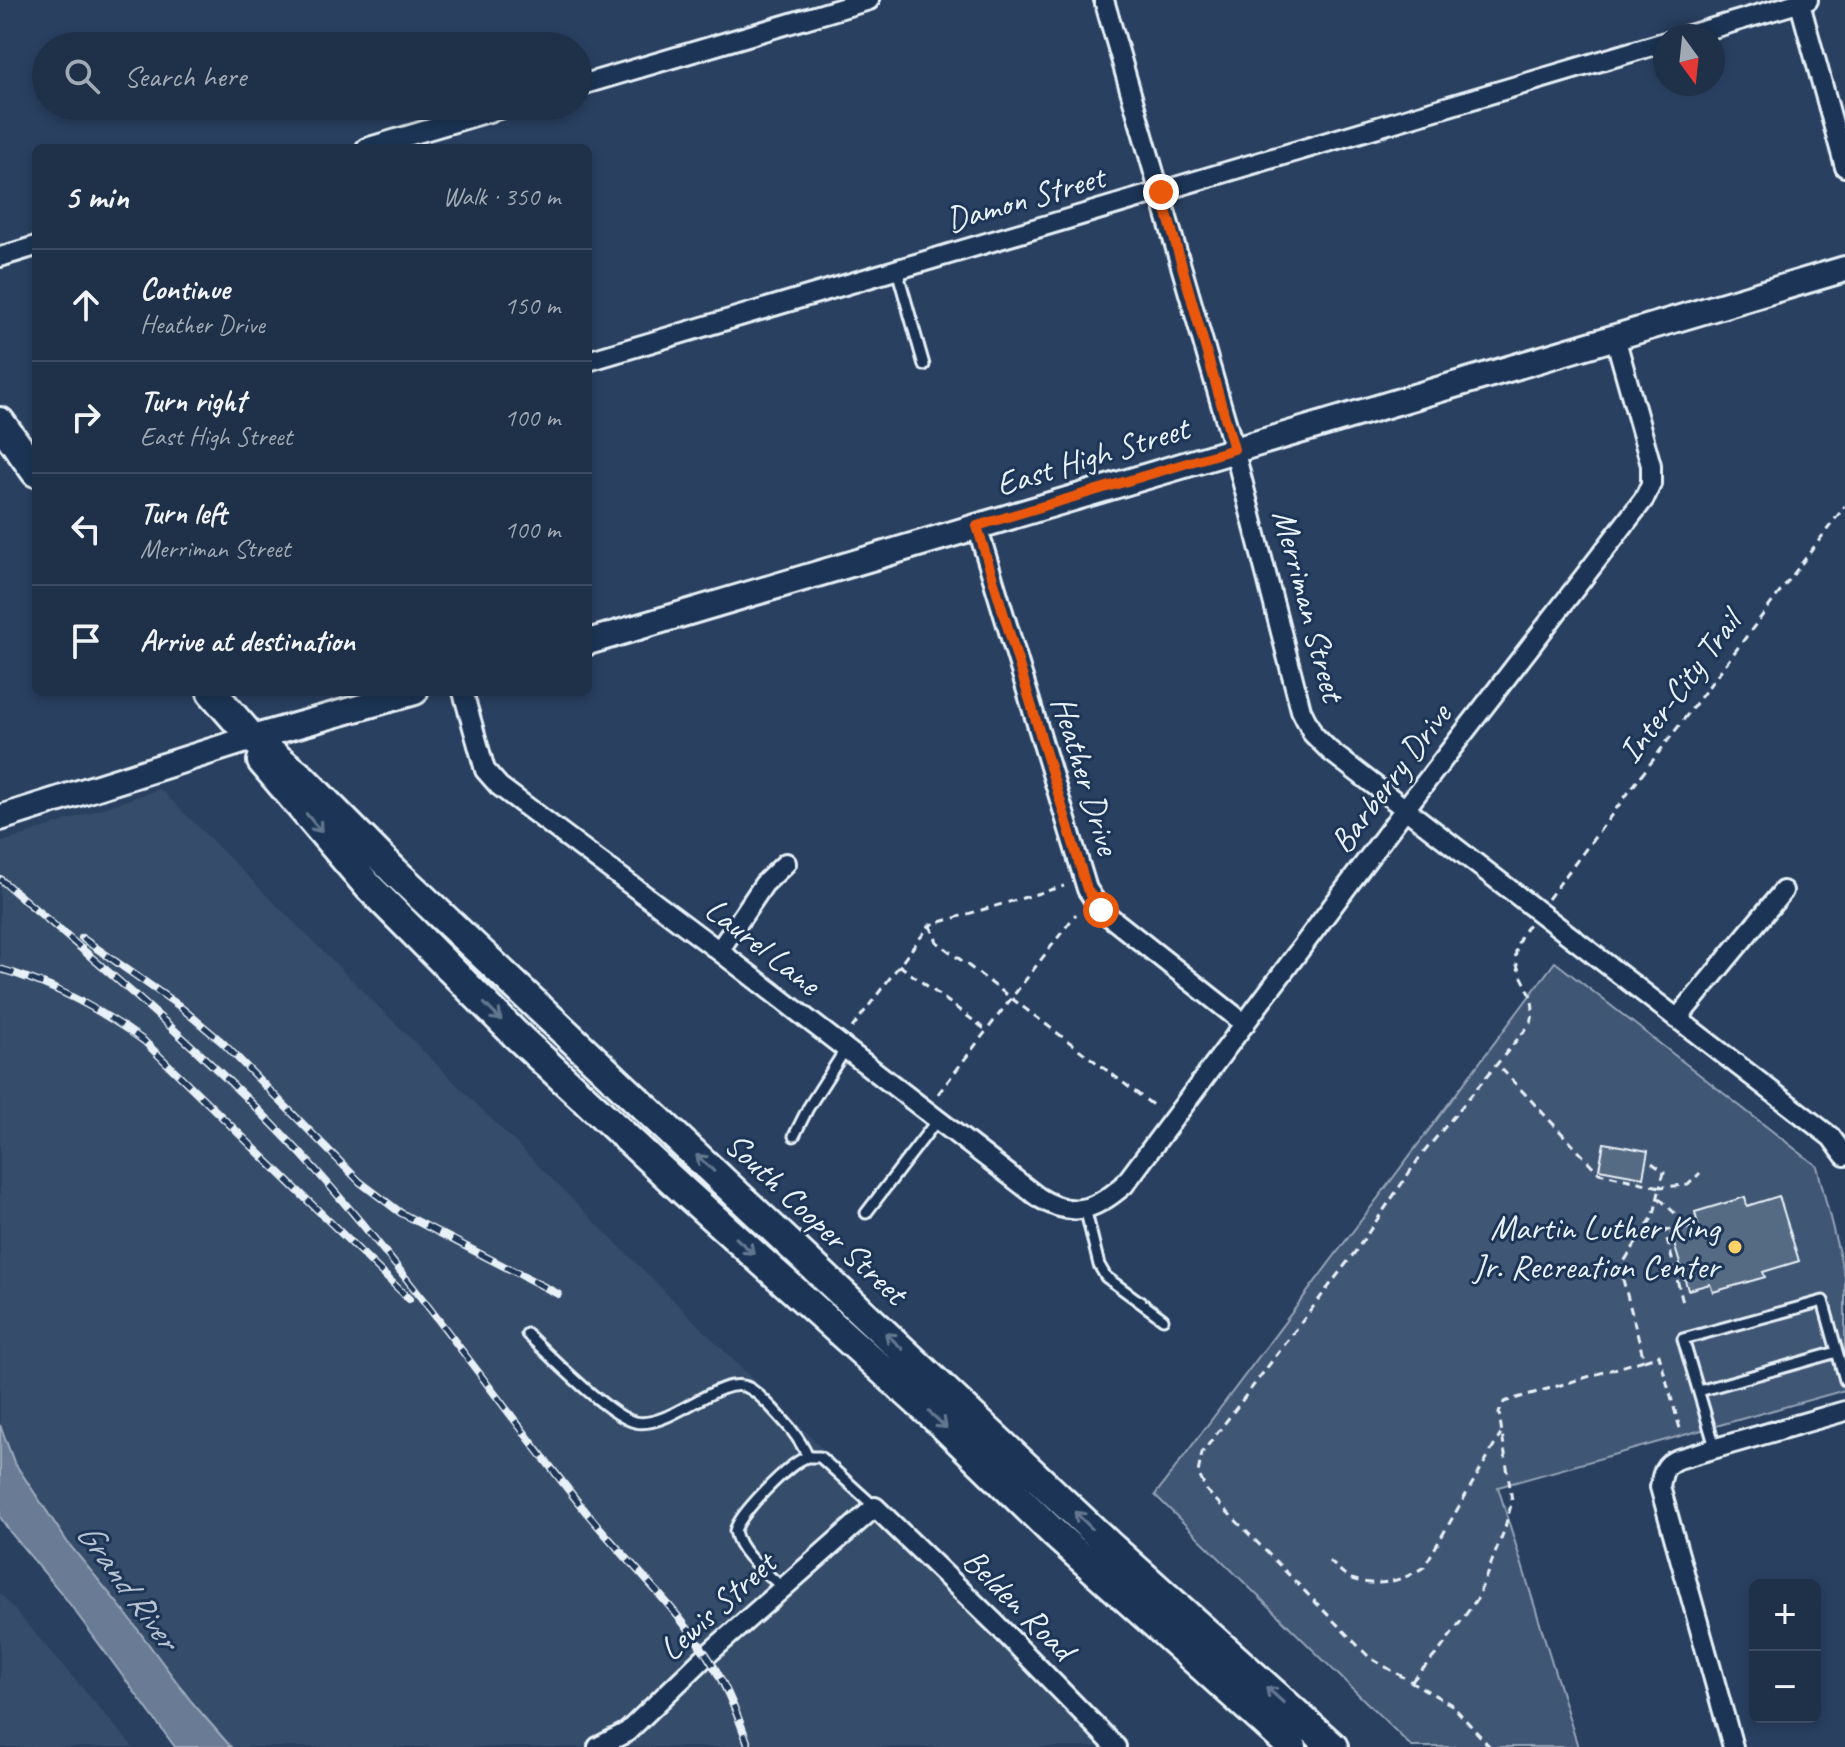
<!DOCTYPE html>
<html lang="en">
<head>
<meta charset="utf-8">
<style>
	body { margin:0; font-family:Caveat,sans-serif; background:#273850; color:#f1f3f6 }
	.controls { position:absolute; right:24px; bottom:24px; display:grid; overflow:hidden; border-radius:12px; box-shadow:0 4px 12px #0003 }
	.controls button { width:72px; height:72px; display:grid; place-items:center; padding:0; border:0; border-bottom:2px solid #3c4b61; background:#1f3049; color:#f1f3f6; font:40px sans-serif }
	.compass { position:absolute; left:1653px; top:24px; width:72px; height:72px; border-radius:50%; background:#1f3049; box-shadow:0 4px 12px #0003; rotate:165deg }
	.stop { position:absolute; width:24px; height:24px; margin:-18px; border:6px solid #ea580c; border-radius:50%; background:#fff }
	.stop.end { background:#ea580c; border-color:#fff; box-shadow:0 2px 8px #0008 }
	.list { margin:0; padding:0; list-style:none }
	h2 { display:flex; justify-content:space-between; align-items:center; height:104px; margin:0; padding:0 32px; font-size:34px }
	h2 small { font-size:26px; font-weight:400; color:#a1a9b4 }
	.list li { display:grid; grid-template-columns:52px 1fr auto; gap:24px; align-items:center; box-sizing:border-box; height:112px; padding:0 32px; border-top:2px solid #3c4b61 }
	.list b { display:block; font-size:30px; white-space:nowrap }
	.list p { margin:0; font-size:26px; white-space:nowrap; color:#a1a9b4 }
	.list em { font-size:26px; font-style:normal; color:#a1a9b4 }
	.icon { flex:none; width:44px; height:44px; fill:none; stroke:currentColor; stroke-width:2; stroke-linecap:round; stroke-linejoin:round }
	.map { position:relative; flex:none; width:1845px; height:1747px; overflow:hidden }
	.search { position:absolute; background:#1f3049; box-shadow:0 4px 12px #0003; left:32px; top:32px; width:560px; height:88px; display:flex; align-items:center; gap:20px; box-sizing:border-box; padding:0 28px; border-radius:44px; color:#a1a9b4; font-size:30px }
	.panel { position:absolute; background:#1f3049; box-shadow:0 4px 12px #0003; left:32px; top:144px; width:560px; height:552px; border-radius:12px }
	.map>svg:first-child { display:block }
</style>
</head>
<body>
<div class="map">
<svg width="1845" height="1747" viewBox="0 0 1845 1747">
	<rect width="100%" height="100%" fill="#294061"/>
	<filter id="ink" filterUnits="userSpaceOnUse"><feTurbulence type="fractalNoise" baseFrequency=".0125" numOctaves="2"/><feDisplacementMap in="SourceGraphic" scale="16" xChannelSelector="R" yChannelSelector="G"/><feConvolveMatrix kernelMatrix="1 2 1 2 8 2 1 2 1" color-interpolation-filters="sRGB"/></filter>
	<g filter="url(#ink)">
		<path fill="#364d6b" d="M160 789 1122 1747H209L91 1571 42 1507 14 1462 0 1435V843Z
			M0 1593 133 1747H0Z"/>
		<path fill="#415774" stroke="#94a4b6" stroke-width="2" d="M1555 962 1817 1166 1845 1277V1390L1498 1487 1578 1747H1412L1155 1495Z"/>
		<path fill="#6b7c95" stroke="#9dabbd" stroke-width="2" d="M0 1425 14 1462 68 1543 124 1611 191 1701 231 1747H175L63 1595 10 1532 0 1517Z"/>
		<path fill="#556a83" stroke="#e8f1f8" stroke-width="2" d="M1604 1143 1648 1151 1643 1177 1599 1169Z
			M1779 1196 1799 1261 1763 1272 1765 1277 1713 1292 1710 1284 1688 1290 1671 1234 1698 1225 1695 1212 1745 1197 1747 1206Z"/>
		<g fill="none" stroke-linecap="round" stroke-linejoin="round">
			<g stroke="#e8f1f8" stroke-width="15">
				<path id="lane" d="M897 270 924 365
					M794 1136 808 1108 845 1050
					M1085 1208 1099 1265 1106 1277 1163 1319
					M866 1213 938 1119
					M527 1334C548 1354 610 1417 635 1422 670 1430 720 1373 749 1388 758 1393 765 1401 772 1408 787 1424 799 1437 808 1457
					M1699 1391 1837 1352
					M1715 1447 1683 1339 1823 1301 1845 1380
					M783 1588C766 1572 740 1555 735 1531 739 1514 789 1463 807 1457 809 1457 817 1457 820 1457L875 1507"/>
			</g>
			<g stroke="#e8f1f8" stroke-width="24">
				<path id="street" d="M1104 0 1234 449 1301 710 1313 734 1330 751 1831 1137 1845 1156
					M1799 0 1845 167
					M1686 36 1808 0
					M578 86 869 0
					M366 148 509 106
					M0 257 36 246
					M588 361 1665 42
					M977 526 1087 889 1101 910 1245 1024
					M463 692 485 770 499 786 719 951 1038 1197C1073 1219 1095 1210 1124 1185L1405 809 1644 499 1651 484V465L1615 337
					M719 951 764 884 786 863
					M1677 1019 1783 891
					M598 1747 627 1732 707 1655 875 1507 995 1623 1116 1747
					M1733 1747 1660 1487C1662 1474 1664 1464 1678 1459L1845 1411"/>
			</g>
			<g stroke="#e8f1f8" stroke-width="30">
				<path id="secondary" d="M588 642 1845 269
					M0 818 252 738 415 692"/>
			</g>
			<g stroke="#e8f1f8" stroke-width="34">
				<path id="primary" d="M0 422 36 472
					M212 692 252 738 302 778 394 871 1112 1548 1333 1747
					M262 761 369 887 515 1034 685 1192 940 1422 1055 1534 1292 1747"/>
			</g>
			<path stroke="#e8f1f8" stroke-width="3" stroke-dasharray="8 6" stroke-linecap="butt" d="M1548 899 1845 506
				M930 925 937 942 1154 1106
				M899 965 986 1030
				M852 1028 930 925 1064 886
				M938 1094 1076 914
				M1652 1163 1664 1172 1660 1187 1688 1185 1700 1173
				M1659 1198 1687 1225 1665 1231 1684 1307
				M1644 1360 1659 1355 1681 1432
				M1329 1561C1337 1567 1346 1578 1355 1580 1379 1588 1404 1580 1424 1567L1501 1434
				M1412 1681 1440 1650 1477 1599 1504 1531 1512 1501 1499 1413 1504 1402 1644 1360 1620 1268 1654 1215 1660 1187 1599 1173 1497 1064
				M1490 1747 1452 1705 1370 1658 1207 1491 1198 1473 1202 1453 1355 1252 1420 1157 1531 1023C1543 981 1493 970 1529 924"/>
			<use href="#lane" stroke="#1d3557" stroke-width="9"/>
			<use href="#street" stroke="#1d3557" stroke-width="18"/>
			<use href="#secondary" stroke="#1d3557" stroke-width="24"/>
			<use href="#primary" stroke="#1d3557" stroke-width="28"/>
			<g stroke="#e8f1f8" stroke-width="8">
				<path id="rail" d="M0 879C104 968 210 1056 303 1156 401 1263 484 1383 574 1497 616 1551 668 1597 706 1654 725 1682 738 1715 749 1747
					M82 938 178 1005 222 1042 360 1182 401 1213 558 1294
					M0 969C53 984 100 1009 144 1041L409 1299"/>
			</g>
			<use href="#rail" stroke="#1d3557" stroke-width="5" stroke-dasharray="15" stroke-linecap="butt"/>
		</g>
		<defs><path id="oneway-shaft" d="M-6 0H5M1.5-3L5.5 0L1.5 3" fill="none" stroke-width="1.6" stroke-linecap="round" stroke-linejoin="round" transform="scale(2)"/></defs>
		<g stroke="#64778f">
			<use href="#oneway-shaft" transform="translate(314 823) rotate(50)"/>
			<use href="#oneway-shaft" transform="translate(493 1012) rotate(45)"/>
			<use href="#oneway-shaft" transform="translate(705 1163) rotate(-137)"/>
			<use href="#oneway-shaft" transform="translate(745 1246) rotate(42)"/>
			<use href="#oneway-shaft" transform="translate(894 1341) rotate(-137)"/>
			<use href="#oneway-shaft" transform="translate(938 1420) rotate(43)"/>
			<use href="#oneway-shaft" transform="translate(1083 1520) rotate(-135)"/>
			<use href="#oneway-shaft" transform="translate(1275 1695) rotate(-138)"/>
		</g>
	</g>
	<g fill="none" stroke-linecap="round" stroke-linejoin="round" filter="url(#ink)">
		<path stroke="#ea580c" stroke-width="10" d="M1101 910 1087 889 977 526 1234 449 1161 192"/>
	</g>
	<circle fill="#ffd166" stroke="#1d3557" stroke-width="3" cx="1735" cy="1247" r="8"/>
	<g text-anchor="middle" dominant-baseline="central" stroke-width="6" stroke-linejoin="round" paint-order="stroke">
		<g font-size="34" fill="#e8f1f8" stroke="#1d3557">
			<text transform="translate(1025 198) rotate(-16)">Damon Street</text>
			<text transform="translate(1092 456) rotate(-17)">East High Street</text>
			<text transform="translate(1309 605) rotate(75)">Merriman Street</text>
			<text transform="translate(1679 687) rotate(-53)">Inter-City Trail</text>
			<text transform="translate(1086 775) rotate(73)">Heather Drive</text>
			<text transform="translate(1390 778) rotate(-53)">Barberry Drive</text>
			<text transform="translate(763 946) rotate(38)">Laurel Lane</text>
			<text transform="translate(816 1218) rotate(43)">South Cooper Street</text>
			<text transform="translate(1019 1604) rotate(45)">Belden Road</text>
			<text transform="translate(717 1606) rotate(-42)">Lewis Street</text>
		</g>
		<g font-size="34" fill="#e8f1f8" stroke="#1d3557" text-anchor="end">
			<text x="1719" y="1227">Martin Luther King<tspan x="1719" dy="39">Jr. Recreation Center</tspan></text>
		</g>
		<g font-size="36" font-style="italic" fill="#b6c2d0" stroke="#1d3557">
			<text transform="translate(128 1585) rotate(54)">Grand River</text>
		</g>
	</g>
</svg>
<div class="controls">
<button>+</button>
<button>−</button>
</div>
<svg class="compass" viewBox="-18 -18 36 36"><path d="M0-13l5 13h-10z" fill="#e53935"/><path d="M0 13l5-13h-10z" fill="#a1a9b4"/></svg>
<div class="stop" style="left:1101px;top:910px"></div>
<div class="stop end" style="left:1161px;top:192px"></div>
<div class="search"><svg class="icon" aria-label="search" viewBox="0 0 24 24"><circle cx="10" cy="10" r="6"/><path d="M15 15l6 6"/></svg>Search here</div>
<section class="panel">
<h2>5 min<small>Walk · 350 m</small></h2>
<ul class="list">
<li><svg class="icon" aria-label="ahead" viewBox="0 0 24 24"><path d="M12 20V5M6 11l6-6 6 6"/></svg><div><b>Continue</b><p>Heather Drive</p></div><em>150 m</em></li>
<li><svg class="icon" aria-label="right" viewBox="0 0 24 24"><path d="M7 20v-9h11M14 6l5 5-5 5"/></svg><div><b>Turn right</b><p>East High Street</p></div><em>100 m</em></li>
<li><svg class="icon" aria-label="left" viewBox="0 0 24 24"><path d="M17 20v-9H6M10 6l-5 5 5 5"/></svg><div><b>Turn left</b><p>Merriman Street</p></div><em>100 m</em></li>
<li><svg class="icon" aria-label="arrive" viewBox="0 0 24 24"><path d="M6 21V4h12l-3 4 3 4H6"/></svg><div><b>Arrive at destination</b></div></li>
</ul>
</section>
</div>
</body>
</html>
